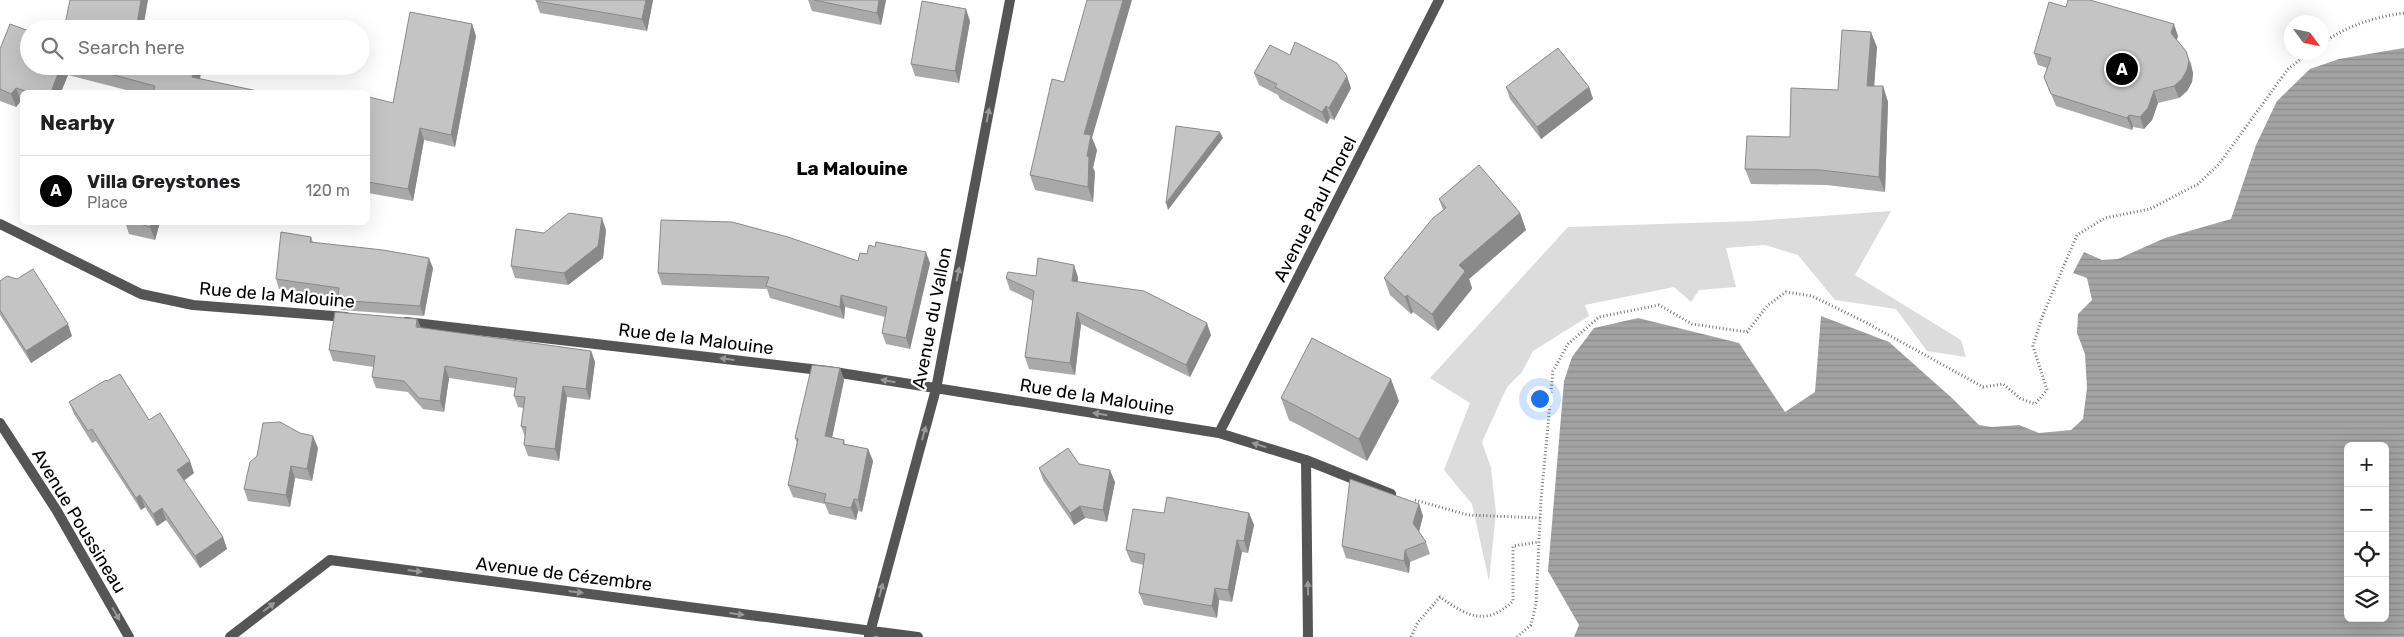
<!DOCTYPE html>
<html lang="en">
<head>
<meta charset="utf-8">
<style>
	body { margin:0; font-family:Rubik,sans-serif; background:#f2f2f2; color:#202124 }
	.controls { position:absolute; right:15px; bottom:15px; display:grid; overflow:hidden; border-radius:8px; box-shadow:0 5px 20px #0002 }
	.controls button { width:45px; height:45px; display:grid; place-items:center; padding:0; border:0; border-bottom:1px solid #e0e0e0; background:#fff; color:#202124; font:25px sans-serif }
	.compass { position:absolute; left:2284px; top:15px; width:45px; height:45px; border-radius:50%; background:#fff; box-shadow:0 5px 20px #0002; rotate:123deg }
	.you { position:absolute; left:1539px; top:398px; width:18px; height:18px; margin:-12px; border:4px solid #fff; border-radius:50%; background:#1a73e8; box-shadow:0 0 0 8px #1a73e833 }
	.badge { display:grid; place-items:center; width:32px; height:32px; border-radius:50%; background:#000; color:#fff; font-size:16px; font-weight:700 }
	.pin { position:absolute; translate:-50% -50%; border:2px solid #fff; box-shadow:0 1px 5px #0006 }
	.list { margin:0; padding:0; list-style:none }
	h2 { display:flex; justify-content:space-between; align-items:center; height:65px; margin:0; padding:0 20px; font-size:21px }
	h2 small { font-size:16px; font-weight:400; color:#757577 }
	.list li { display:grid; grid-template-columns:32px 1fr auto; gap:15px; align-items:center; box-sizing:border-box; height:70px; padding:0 20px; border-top:1px solid #e0e0e0 }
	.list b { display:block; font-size:19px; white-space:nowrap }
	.list p { margin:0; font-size:16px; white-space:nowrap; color:#757577 }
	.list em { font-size:16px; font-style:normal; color:#757577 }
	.icon { flex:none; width:28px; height:28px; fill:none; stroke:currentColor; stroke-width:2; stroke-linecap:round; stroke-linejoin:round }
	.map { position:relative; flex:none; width:2404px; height:637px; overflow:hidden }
	.search { position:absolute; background:#fff; box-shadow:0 5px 20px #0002; left:20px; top:20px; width:350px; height:55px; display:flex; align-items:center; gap:12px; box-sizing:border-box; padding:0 18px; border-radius:28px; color:#757577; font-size:19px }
	.panel { position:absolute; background:#fff; box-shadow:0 5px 20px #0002; left:20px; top:90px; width:350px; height:135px; border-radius:8px }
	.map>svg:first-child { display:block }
</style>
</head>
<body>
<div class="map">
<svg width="2404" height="637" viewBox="0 0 2404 637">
	<defs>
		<pattern id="water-rules" width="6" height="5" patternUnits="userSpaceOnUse" patternTransform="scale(1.25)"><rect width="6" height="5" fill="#a3a3a3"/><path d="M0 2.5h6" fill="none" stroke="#8b8b8b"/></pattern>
	</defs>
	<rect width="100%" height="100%" fill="#fff"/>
	<path fill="#dcdcdc" d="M1891 211 1855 275 1961 340 1966 357 1927 351 1896 309 1835 300 1798 255 1765 245 1726 248 1736 287 1699 290 1691 302 1674 287 1585 305 1589 316 1533 351 1522 372 1507 387 1482 442 1491 468 1496 512 1489 581 1472 504 1444 470 1470 403 1430 378 1568 227 1753 221Z"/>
	<path fill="url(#water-rules)" fill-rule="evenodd" d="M2404 48V637H1574L1579 625 1548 571 1564 381 1572 357 1594 328 1638 318 1739 343 1785 412 1815 392 1821 316 1889 342 1953 399 1979 425 1992 427 2019 425 2039 433 2071 430 2083 419 2087 388 2085 354 2077 333 2078 314 2092 300 2087 278 2073 273 2084 252 2102 260 2118 259 2165 238 2231 219 2256 145 2277 101 2310 69 2339 59ZM2348 446H2385V618H2348Z"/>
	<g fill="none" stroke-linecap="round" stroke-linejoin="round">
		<path stroke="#777" stroke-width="3" stroke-dasharray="1 2.5" stroke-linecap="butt" d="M2322 44C2345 26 2375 17 2404 13
			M1415 500 1468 515 1540 518
			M1411 637 1418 622 1440 597C1467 616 1486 627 1513 601V546L1539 542
			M1517 637 1531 625 1536 604 1541 500 1553 371 1568 344 1599 317 1659 305 1692 324 1747 332 1768 305 1786 292 1812 296 1867 323 1983 387 2003 384 2021 399 2035 404 2047 390 2033 346 2042 317 2077 235 2105 218 2150 209 2198 184 2219 164 2288 69 2310 52"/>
		<path stroke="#555" stroke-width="10" d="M0 224 141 294 193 305 346 317
			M406 322 828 371 1219 433 1306 460 1391 494
			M0 423 57 511 129 637
			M1219 433 1439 0
			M1306 460 1308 637
			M869 636 936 389 1010 0
			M230 637 330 560 918 637"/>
	</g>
	<path fill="#a9a9a9" d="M653 0 647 31 540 13 536 1Z
		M808 0H886L881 25 812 11Z
		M970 21 959 83 915 76 911 64Z
		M472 24 476 36 455 147 424 140 413 201 368 193V103H393Z
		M2178 36 2177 40 2191 63 2193 73 2192 82 2187 91 2179 98 2158 103 2152 120 2144 129 2133 127 2132 130 2056 106 2044 77 2047 68 2038 65 2034 53Z
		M1877 47 1874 86H1883L1888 102 1885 192 1827 185 1751 184 1745 169 1790 137 1838 90Z
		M0 49 29 66H199L201 73 200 79 262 92H134L68 75 61 92H22V101H21L16 107 0 101Z
		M1254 73 1351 88 1334 120 1330 118 1327 124 1280 99 1278 95 1259 85Z
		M1506 87H1589L1593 99 1541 139 1510 99Z
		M1092 138 1097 150 1093 168 1095 172 1093 202 1035 190 1030 175Z
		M1439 199 1520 213 1526 230 1469 279 1472 288 1471 290 1438 331 1413 312 1411 314 1390 295 1384 278 1443 210Z
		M125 222H160L155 240 129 234Z
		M606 230 603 258 568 285 515 278 511 266 544 233Z
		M311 237 313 242 433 268 424 316 341 310 337 300 338 297 279 289 276 279Z
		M875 247 930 263 910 349 886 344 882 333 885 317 845 307 844 319 770 298 767 289 662 285 658 273 858 261 867 254Z
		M1036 276 1078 277V282L1211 335 1190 377 1081 324 1075 375 1029 369 1025 357 1033 301 1010 290 1006 278Z
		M17 279 72 336 31 363 0 315V281Z
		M417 319 421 328 591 351 595 362 590 400 567 397 559 461 528 456 524 445 525 437 521 426 524 408 518 407 514 396 515 388 449 378 444 412 423 409 408 392 376 388 372 377 374 367 333 361 329 350Z
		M840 368 844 380 832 437 844 440 845 444 868 449 873 461 862 512 858 511 856 520 829 514 825 504 793 497 788 485 797 443 795 438Z
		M107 381 149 420 194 473 184 481 223 537 227 549 200 568 166 520 157 526 145 507 141 510 96 441 92 443 74 414 69 402Z
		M1281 398 1399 401 1367 461 1289 420Z
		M318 448 312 481 295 478 290 507 248 501 244 489 257 456Z
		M1079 464 1115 482 1107 522 1085 518 1074 525 1043 480 1039 468Z
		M1419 504 1423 516 1419 532 1426 542 1430 554 1410 562 1409 573 1346 558 1342 546Z
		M1249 513 1254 525 1248 553 1242 552 1232 602 1219 600 1217 618 1144 605 1139 593 1144 565 1131 562 1126 550Z"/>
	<path fill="#898989" d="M141 0H148L143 29H136Z
		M646 0H653L647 31 642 19Z
		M879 0H886L881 25 877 13Z
		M1123 0H1132L1092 138 1097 150 1093 168 1095 172 1093 202 1088 187 1087 156 1084 134Z
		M966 9 970 21 959 83 955 71Z
		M472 24 476 36 455 147 451 135Z
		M2174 24 2178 36 2175 45 2171 33Z
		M1871 32 1877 47 1873 102 1867 86Z
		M2186 51 2193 73 2192 82 2187 91 2179 98 2174 86Z
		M61 66H65L68 75 61 92H51Z
		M195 66H199L201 73 197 91 192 77Z
		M1347 76 1351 88 1334 120 1329 108Z
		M1883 86 1888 102 1885 192 1879 177Z
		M1589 87 1593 99 1541 139 1537 127Z
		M16 88 21 101 16 107 11 94Z
		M2154 91 2158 103 2152 120 2144 129 2140 117Z
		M1326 106 1330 118 1327 124 1322 112Z
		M2129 115 2133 127 2132 130 2127 118Z
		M420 128 424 140 413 201 408 189Z
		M1220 132 1223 138 1168 210 1166 203Z
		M1520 213 1526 230 1469 279 1472 288 1471 290 1438 331 1432 314 1459 265Z
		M602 218 606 230 603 258 568 285 564 273Z
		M151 222H160L155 240 150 227Z
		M926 252 930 263 910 349 906 338Z
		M429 258 433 268 424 316 420 306Z
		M1074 265 1078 277 1076 293 1072 281Z
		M841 295 845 307 844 319 840 307Z
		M1407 295 1413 312 1411 314 1405 297Z
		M1077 312 1081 324 1075 375 1070 363Z
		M417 319 422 330 416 327Z
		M1207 323 1211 335 1190 377 1186 365Z
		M68 324 72 336 31 363 26 351Z
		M591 351 595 362 590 400 586 389Z
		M445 366 449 378 444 412 440 401Z
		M840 368 844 380 830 448 825 436Z
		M1391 379 1399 401 1367 461 1359 439Z
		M563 386 567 397 559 461 555 449Z
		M313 436 318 448 312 481 307 469Z
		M868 449 873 461 862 512 858 500Z
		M190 461 194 473 181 482 177 470Z
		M291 466 295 478 290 507 286 495Z
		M1110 470 1115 482 1107 522 1103 510Z
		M140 495 145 507 141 510 136 498Z
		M854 499 858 511 856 520 851 508Z
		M1419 504 1423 516 1418 535 1413 523Z
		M1080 506 1085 518 1074 525 1070 513Z
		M162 508 166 520 157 526 153 514Z
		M1249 513 1254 525 1248 553 1244 541Z
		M223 537 227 549 200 568 195 556Z
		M1237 540 1242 552 1232 602 1228 590Z
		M1405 550 1410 562 1409 573 1404 561Z
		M1215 588 1219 600 1217 618 1212 606Z"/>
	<path fill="#c4c4c4" stroke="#898989" d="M70 0H141L136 29H64Z
		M536 0H646L642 19 536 1Z
		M814 0H879L877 13Z
		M1087 0H1123L1084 134 1091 135 1087 156 1089 157 1088 187 1030 175 1052 79 1064 82Z
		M2068 0H2090L2174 24 2171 33 2186 51 2189 61 2187 70 2182 79 2174 86 2154 91 2148 108 2140 117 2129 115 2127 118 2051 94 2044 77 2051 58 2034 53 2049 2 2066 7Z
		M922 1 966 9 955 71 911 64Z
		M410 12 472 24 451 135 420 128 408 189 368 182V103L369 97 393 103Z
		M10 24 29 31V66H61L51 92H29L16 88 11 94 0 89V49Z
		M1842 30 1871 32 1867 86H1883L1879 177 1821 170 1745 169 1747 136 1790 137 1791 88 1838 90Z
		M1295 42 1337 63 1347 76 1329 108 1326 106 1322 112 1275 87 1277 84 1254 73 1270 45 1290 55Z
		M1558 48 1589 87 1537 127 1506 87Z
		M80 66H195L192 77 262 92H153L155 86Z
		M1176 126 1220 132 1166 203Z
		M1479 165 1520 213 1459 265 1465 271 1464 273 1432 314 1407 295 1405 297 1384 278 1433 218 1446 208 1439 199Z
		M569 213 602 218 598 246 564 273 511 266 516 229 544 233Z
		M661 220 732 222 788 237 858 261 860 253 867 254 869 245 875 247 876 242 926 252 906 338 882 333 887 307 841 295 840 307 766 286 769 277 658 273Z
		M134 222H151L150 227Z
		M281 232 311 237 310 242 383 250 429 258 420 306 337 300 339 288 276 279Z
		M1038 258 1074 265 1072 281 1144 291 1207 323 1186 365 1077 312 1070 363 1025 357 1034 291 1006 278 1008 272 1036 276Z
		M33 269 68 324 26 351 0 310V281L7 276 17 279Z
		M335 312 417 319 416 327 591 351 586 389 563 386 555 449 524 445 526 427 521 426 525 397 514 396 517 378 445 366 440 401 419 398 404 381 372 377 375 356 329 350Z
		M1312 338 1391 379 1359 439 1281 398Z
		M812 365 840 368 825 436 844 440 843 444 868 449 858 500 854 499 851 508 824 502 826 494 788 485 798 439 795 438Z
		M120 374 149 420 160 413 190 461 177 470 223 537 195 556 162 508 153 514 140 495 136 498 92 429 88 431 69 402 106 380 107 381Z
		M280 422 300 433 313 436 307 469 291 466 286 495 244 489 250 462 257 456 263 423Z
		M1068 448 1079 464 1110 470 1103 510 1080 506 1070 513 1039 468Z
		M1350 479 1419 504 1413 523 1426 542 1405 550 1404 561 1342 546Z
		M1167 497 1249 513 1244 541 1237 540 1228 590 1215 588 1212 606 1139 593 1145 554 1126 550 1133 509 1164 513Z"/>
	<defs><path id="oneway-solid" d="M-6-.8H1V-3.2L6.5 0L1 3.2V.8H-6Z" transform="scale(1.25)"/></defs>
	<g fill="#999">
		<use href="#oneway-solid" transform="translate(988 115) rotate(-79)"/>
		<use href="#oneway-solid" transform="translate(958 274) rotate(-79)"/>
		<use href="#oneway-solid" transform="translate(727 359) rotate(-173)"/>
		<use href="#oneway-solid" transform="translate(888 381) rotate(-170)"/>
		<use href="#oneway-solid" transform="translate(1100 414) rotate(-171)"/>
		<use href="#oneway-solid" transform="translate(924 433) rotate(-75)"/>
		<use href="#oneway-solid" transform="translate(1259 445) rotate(-162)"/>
		<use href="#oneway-solid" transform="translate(415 571) rotate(7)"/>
		<use href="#oneway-solid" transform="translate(1308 588) rotate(-91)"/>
		<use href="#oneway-solid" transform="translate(881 590) rotate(-75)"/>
		<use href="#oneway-solid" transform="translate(576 592) rotate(7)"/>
		<use href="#oneway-solid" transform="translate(269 607) rotate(-37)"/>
		<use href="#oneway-solid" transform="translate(116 614) rotate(60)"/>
		<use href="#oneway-solid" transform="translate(737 614) rotate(7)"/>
	</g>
	<g text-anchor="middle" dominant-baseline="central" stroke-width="4.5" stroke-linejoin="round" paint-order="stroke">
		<g font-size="18" fill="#000" stroke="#fff">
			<text transform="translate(1315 209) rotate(-63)">Avenue Paul Thorel</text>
			<text transform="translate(277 295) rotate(5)">Rue de la Malouine</text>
			<text transform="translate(932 318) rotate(-79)">Avenue du Vallon</text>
			<text transform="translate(696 339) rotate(7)">Rue de la Malouine</text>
			<text transform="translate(1097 397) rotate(9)">Rue de la Malouine</text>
			<text transform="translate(79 521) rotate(59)">Avenue Poussineau</text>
			<text transform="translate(564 574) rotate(7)">Avenue de Cézembre</text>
		</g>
		<g font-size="19" font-weight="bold" fill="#000" stroke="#fff">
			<text x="852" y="168">La Malouine</text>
		</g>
	</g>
</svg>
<div class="controls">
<button>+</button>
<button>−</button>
<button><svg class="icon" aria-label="locate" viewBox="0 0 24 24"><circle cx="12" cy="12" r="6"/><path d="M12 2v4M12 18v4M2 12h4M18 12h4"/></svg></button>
<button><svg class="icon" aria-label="layers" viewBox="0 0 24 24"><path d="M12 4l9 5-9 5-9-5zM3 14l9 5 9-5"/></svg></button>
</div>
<svg class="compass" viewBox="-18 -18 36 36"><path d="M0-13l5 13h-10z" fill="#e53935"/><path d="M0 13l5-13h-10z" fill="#757577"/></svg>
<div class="you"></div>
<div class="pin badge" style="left:2122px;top:69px">A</div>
<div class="search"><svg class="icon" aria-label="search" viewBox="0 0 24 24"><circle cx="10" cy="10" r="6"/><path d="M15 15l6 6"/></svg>Search here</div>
<section class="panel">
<h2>Nearby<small></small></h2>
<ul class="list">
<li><span class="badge">A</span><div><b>Villa Greystones</b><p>Place</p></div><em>120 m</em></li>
</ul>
</section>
</div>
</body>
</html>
